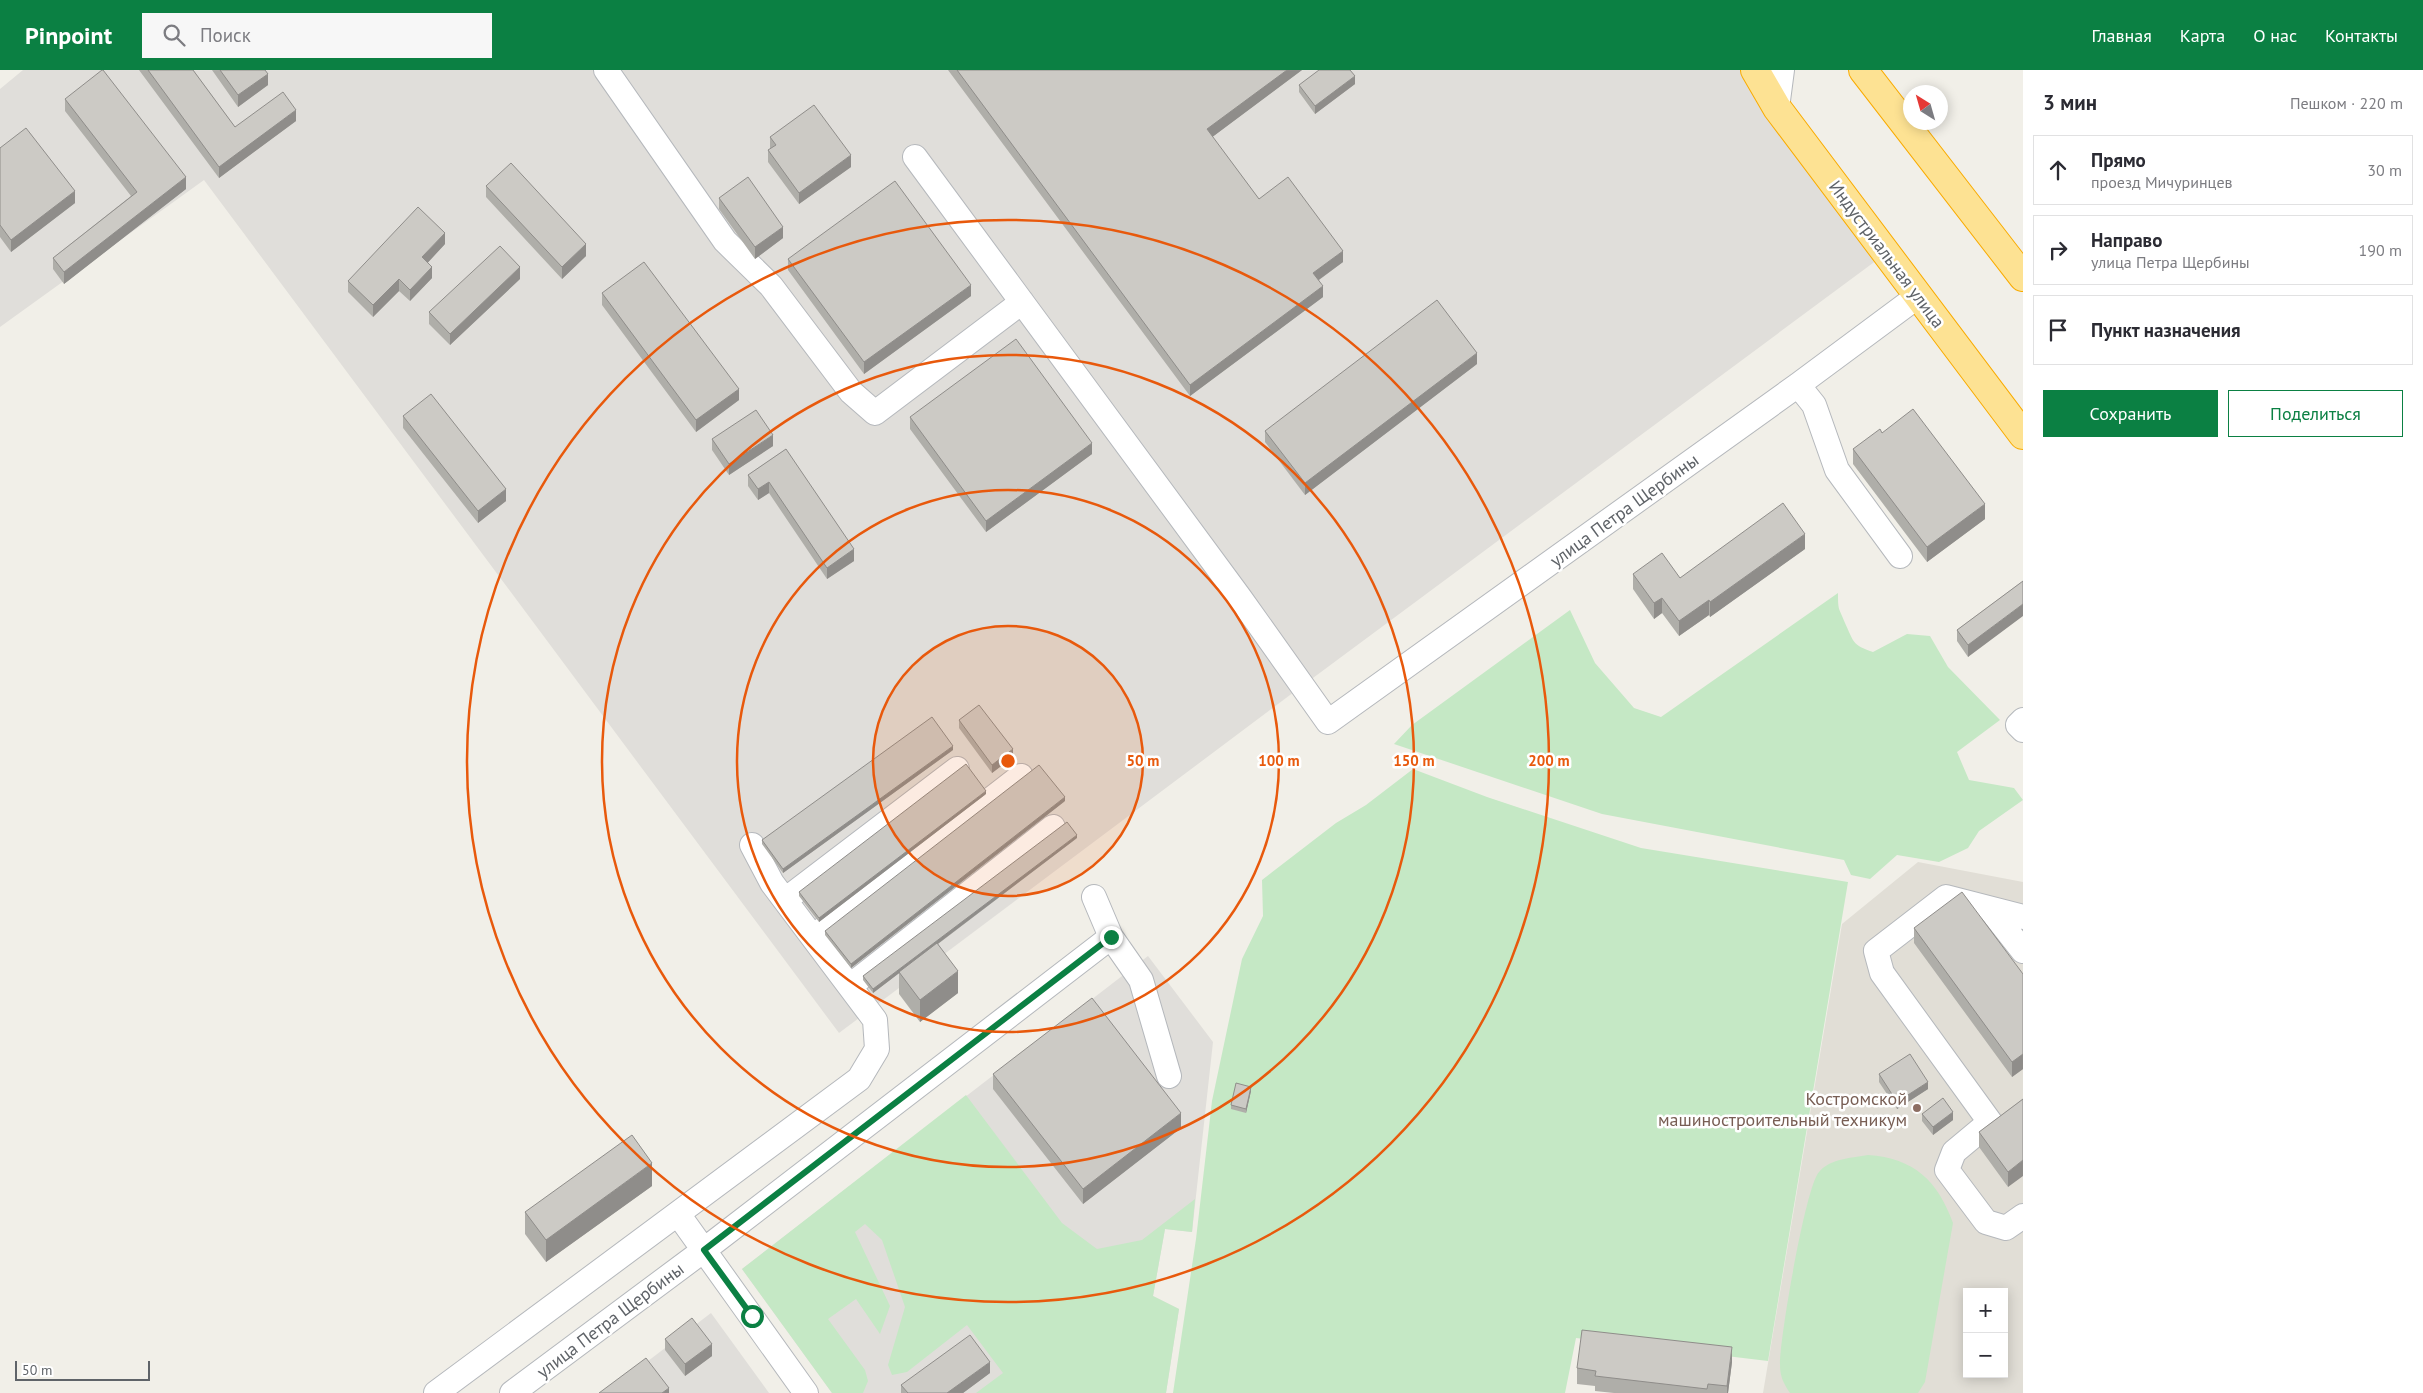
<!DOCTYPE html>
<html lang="ru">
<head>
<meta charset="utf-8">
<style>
	body { margin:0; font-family:"PT Sans",sans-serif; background:#f7f7f7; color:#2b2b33 }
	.controls { position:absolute; right:15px; bottom:15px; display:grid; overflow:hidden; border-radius:0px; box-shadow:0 2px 12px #0003 }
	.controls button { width:45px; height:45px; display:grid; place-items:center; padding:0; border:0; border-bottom:1px solid #e1e1e2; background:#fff; color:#2b2b33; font:25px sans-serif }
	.compass { position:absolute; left:1903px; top:15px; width:45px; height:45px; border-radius:50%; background:#fff; box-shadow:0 2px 12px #0003; rotate:323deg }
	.scale { position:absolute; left:15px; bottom:12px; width:135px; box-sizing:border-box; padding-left:5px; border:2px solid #5f6368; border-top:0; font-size:14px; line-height:18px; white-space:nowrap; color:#5f6368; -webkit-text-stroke:4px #fff; paint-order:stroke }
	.stop { position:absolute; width:15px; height:15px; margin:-11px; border:4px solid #0b8043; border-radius:50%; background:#fff }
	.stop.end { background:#0b8043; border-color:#fff; box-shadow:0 1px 5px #0008 }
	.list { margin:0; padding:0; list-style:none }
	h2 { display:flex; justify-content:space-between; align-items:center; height:65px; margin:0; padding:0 20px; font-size:21px }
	h2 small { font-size:16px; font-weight:400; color:#7c7c81 }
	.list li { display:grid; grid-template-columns:32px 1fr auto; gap:15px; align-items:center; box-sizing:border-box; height:70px; margin:0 10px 10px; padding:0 10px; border:1px solid #e1e1e2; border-radius:0px }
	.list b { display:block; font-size:19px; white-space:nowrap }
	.list p { margin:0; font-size:16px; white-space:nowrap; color:#7c7c81 }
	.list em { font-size:16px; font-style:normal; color:#7c7c81 }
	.actions { display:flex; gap:10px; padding:15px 20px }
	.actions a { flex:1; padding:11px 0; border:1px solid #0b8043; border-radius:0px; text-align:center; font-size:18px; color:#0b8043 }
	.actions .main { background:#0b8043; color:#fff }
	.icon { flex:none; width:28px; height:28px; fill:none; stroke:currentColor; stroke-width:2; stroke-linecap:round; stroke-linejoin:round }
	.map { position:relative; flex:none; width:2023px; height:1323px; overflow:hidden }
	header { display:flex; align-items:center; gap:30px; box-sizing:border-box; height:70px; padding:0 25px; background:#0b8043; color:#fff }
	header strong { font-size:24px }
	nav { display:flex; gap:28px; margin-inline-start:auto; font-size:18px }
	.search { width:350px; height:45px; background:#f7f7f7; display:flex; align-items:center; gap:12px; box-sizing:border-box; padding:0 18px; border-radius:0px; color:#7c7c81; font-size:19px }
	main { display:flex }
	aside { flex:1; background:#fff }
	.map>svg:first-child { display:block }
</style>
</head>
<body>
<header>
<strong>Pinpoint</strong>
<div class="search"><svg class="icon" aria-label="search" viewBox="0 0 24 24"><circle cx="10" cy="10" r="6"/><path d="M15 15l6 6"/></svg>Поиск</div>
<nav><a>Главная</a><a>Карта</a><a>О нас</a><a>Контакты</a></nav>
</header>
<main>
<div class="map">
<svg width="2023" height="1323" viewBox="0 0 2023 1323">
	<rect width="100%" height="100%" fill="#f1efe8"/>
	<path fill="#e0deda" d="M23 0H1742L1877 190 1290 625 839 963 204 110 0 257V19Z
		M1148 886 1213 972 1192 1162 1165 1159 1153 1226 1179 1239 1166 1323H832L742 1199Z
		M711 1243 769 1323H606Z"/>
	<path fill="#e1ded6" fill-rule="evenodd" d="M1918 792 2023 812V1323H1763L1842 854ZM1967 1222H2004V1304H1967Z"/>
	<path fill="#c5e8c5" d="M1838 523C1838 542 1839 537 1845 553 1854 572 1852 575 1873 582L1907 564 1930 566 1948 597 2000 650 1957 682 1969 710 2014 718 2023 730 1979 761 1968 778 1939 792 1897 785 1870 809 1851 805 1844 790 1602 744 1394 674 1412 655 1570 540 1595 593 1634 638 1661 647Z
		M1413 699 1487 727 1641 778 1848 812 1768 1291 1576 1268 1565 1323H1173L1196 1169 1212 1031 1242 889 1263 846 1262 810 1336 753 1366 735Z
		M966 1025 1062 1153 1097 1179 1142 1170 1195 1129 1192 1162 1165 1159 1153 1226 1179 1239 1166 1323H976L1003 1303 967 1255 907 1302 892 1305 888 1295 905 1237 882 1170 865 1154 855 1162 890 1236 880 1264 856 1229 828 1249 865 1300 868 1311 863 1323H832L742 1199Z
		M1868 1085C1914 1088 1938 1111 1953 1153L1925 1312 1918 1323H1790C1784 1314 1780 1307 1780 1295 1779 1271 1806 1115 1819 1102 1831 1088 1852 1088 1868 1085Z"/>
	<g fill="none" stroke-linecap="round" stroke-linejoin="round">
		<g stroke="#b5b8bc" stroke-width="26">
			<path id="minor" d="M606 0 725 171 771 216 851 322 875 343 1022 232
				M1777 38 1782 0
				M915 87 1240 528 1328 652 1798 315 1918 226
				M1798 315 1814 335 1837 400 1900 486
				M2023 650 2018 655 2023 660
				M1094 827 1111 867 1141 910 1169 1006
				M785 830 957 699
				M1990 839 2023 881
				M2023 847 1946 827 1876 881 1882 903 1990 1052 1954 1082 1947 1100 1986 1152 2006 1158 2023 1146
				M813 867 1021 706
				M850 916 1053 757
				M678 1144 806 1323
				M436 1323 859 1009 877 979 875 950 772 813 752 775
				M512 1323 704 1180 1111 867"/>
		</g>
		<g stroke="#f9ab00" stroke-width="30">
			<path id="highway" d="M1755 0 1777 38 2023 365
				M1863 0 2023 207"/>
		</g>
		<use href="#minor" stroke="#fff" stroke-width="24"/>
		<use href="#highway" stroke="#fde293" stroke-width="28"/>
	</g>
	<path fill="#afaea9" d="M139 0H193L235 57 296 51 219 108Z
		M212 0H265L268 15 238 37Z
		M948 0H1302L1212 67 1259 129 1343 192 1319 210 1323 227 1190 326Z
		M1355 14 1315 44 1299 22V15Z
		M65 29 186 119 64 214 53 199V188L131 126 65 41Z
		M770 67 851 97 799 134 768 92V80L770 79Z
		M0 78 75 133 11 182 0 167Z
		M486 116 586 186 562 209 486 127Z
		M719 128 783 168 755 189 719 139Z
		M445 174 427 193 432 208 410 231 399 221 373 247 348 222V211Z
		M788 189 971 226 864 304 788 200Z
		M520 209 450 275 429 254V242Z
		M602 223 739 330 696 362 602 235Z
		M1477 294 1305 425 1265 372V361Z
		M403 346 506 431 478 453 403 358Z
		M910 347 1092 384 986 462 910 359Z
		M1882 363 1985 449 1927 492 1853 394V379Z
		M712 369 773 376 729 405 712 380Z
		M786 379 854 491 827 509 769 423 758 430 748 416V405Z
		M1805 479 1710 547 1709 545 1679 566 1662 543 1654 549 1633 519V504L1680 508Z
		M2023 511 1968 587 1957 571V560Z
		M959 650 1013 687 992 703 959 658Z
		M953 680 783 803 762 774V770Z
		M986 724 819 852 799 826V822Z
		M1065 731 851 898 825 865V861Z
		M1077 768 938 874 958 923 920 952 899 924V903L873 923 863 910V906Z
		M1914 858 2023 904V999L2012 1007 1914 873Z
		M993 1004 1181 1058 1083 1134 993 1019Z
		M1879 1004 1928 1019 1897 1039 1879 1012Z
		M1251 1021 1246 1043 1231 1039V1035Z
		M2023 1029 2008 1117 1979 1077V1062Z
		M1922 1044 1953 1050 1933 1065 1922 1051Z
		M652 1116 546 1192 525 1164V1142Z
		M665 1269 712 1286 685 1306 665 1280Z
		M1732 1292 1728 1323H1614L1595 1321V1316L1577 1314V1298Z
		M990 1303 963 1323H901V1315Z"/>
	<path fill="#8f8d8a" d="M1287 0H1302L1207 71V59Z
		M268 4V15L238 37V25Z
		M1355 6V14L1315 44V36Z
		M296 40V51L219 108V97Z
		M851 85V97L799 134V123Z
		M186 107V119L64 214V202Z
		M75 121V133L11 182V170Z
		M783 157V168L755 189V177Z
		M445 163V174L422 199V187Z
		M586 174V186L562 209V197Z
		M1343 181V192L1313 214V203Z
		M432 197V208L410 231V220Z
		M520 197V209L450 275V264Z
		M399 209V221L373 247V235Z
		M971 215V226L864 304V292Z
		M1323 216V227L1190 326V315Z
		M1477 283V294L1305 425V413Z
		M739 319V330L696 362V350Z
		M773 365V376L729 405V394Z
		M1092 373V384L986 462V451Z
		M769 412V423L758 430V419Z
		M506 419V431L478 453V441Z
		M1985 434V449L1927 492V477Z
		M1805 464V479L1710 547V532Z
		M854 479V491L827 509V498Z
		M1662 528V543L1654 549V533Z
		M1709 530V545L1679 566V551Z
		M2023 534V546L1968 587V575Z
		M953 676V680L783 803V799Z
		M1013 679V687L992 703V695Z
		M986 721V724L819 852V848Z
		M1065 727V731L851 898V894Z
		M1077 765V768L873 923V919Z
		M958 901V923L920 952V930Z
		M2023 984V999L2012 1007V992Z
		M1928 1012V1019L1897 1039V1032Z
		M1251 1017V1021L1246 1043V1039Z
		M1953 1042V1050L1933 1065V1057Z
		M1181 1043V1058L1083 1134V1119Z
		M2023 1090V1106L2008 1117V1102Z
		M652 1093V1116L546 1192V1170Z
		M712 1274V1286L685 1306V1294Z
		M1732 1277V1292L1728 1323H1727V1316Z
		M990 1292V1303L963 1323H947Z
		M669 1318V1323H662Z"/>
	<path fill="#cccac5" stroke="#8f8d8a" d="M102 0H103L186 107 64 202 53 188 137 122 65 29Z
		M148 0H193L235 57 283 22 296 40 219 97Z
		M220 0H265L268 4 238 25Z
		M957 0H1287L1207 59 1259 129 1288 107 1343 181 1313 203 1323 216 1190 315Z
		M1319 0H1350L1355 6 1315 36 1299 15Z
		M814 35 851 85 799 123 768 80 776 75 770 67Z
		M26 58 75 121 11 170 0 155V78Z
		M511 93 586 174 562 197 486 116Z
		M748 107 783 157 755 177 719 128Z
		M895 111 971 215 864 292 788 189Z
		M418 137 445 163 422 187 432 197 410 220 399 209 373 235 348 211Z
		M500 176 520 197 450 264 429 242Z
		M644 192 739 319 696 350 602 223Z
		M1437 230 1477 283 1305 413 1265 361Z
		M1016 269 1092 373 986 451 910 347Z
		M431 324 506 419 478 441 403 346Z
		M1913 339 1985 434 1927 477 1853 379 1880 359 1882 363Z
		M756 340 773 365 729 394 712 369Z
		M786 379 854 479 827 498 769 412 758 419 748 405Z
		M1783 433 1805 464 1710 532 1709 530 1679 551 1662 528 1654 533 1633 504 1662 483 1680 508Z
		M2023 511V534L1968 575 1957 560Z
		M979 635 1013 679 992 695 959 650Z
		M932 647 953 676 783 799 762 770Z
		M966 694 986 721 819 848 799 822Z
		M1039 695 1065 727 851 894 825 861Z
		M1067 752 1077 765 873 919 863 906Z
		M1962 822 2023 904V984L2012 992 1914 858Z
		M937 873 958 901 920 930 899 902Z
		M1092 928 1181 1043 1083 1119 993 1004Z
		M1910 984 1928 1012 1897 1032 1879 1004Z
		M1236 1013 1251 1017 1246 1039 1231 1035Z
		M1943 1028 1953 1042 1933 1057 1922 1044Z
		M2023 1029V1090L2008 1102 1979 1062Z
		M632 1065 652 1093 546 1170 525 1142Z
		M692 1248 712 1274 685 1294 665 1269Z
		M1582 1260 1732 1277 1727 1316 1708 1314 1707 1319 1595 1306 1596 1301 1577 1298Z
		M970 1265 990 1292 947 1323H908L901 1315Z
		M646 1288 669 1318 662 1323H599Z"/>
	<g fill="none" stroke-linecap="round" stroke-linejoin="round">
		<path stroke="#0b8043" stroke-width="6" d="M752 1246 704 1180 1111 867"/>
	</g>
	<circle cx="1008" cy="691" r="135" fill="#e8590c" fill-opacity=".12"/>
	<g fill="none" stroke="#e8590c" stroke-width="2.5">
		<circle cx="1008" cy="691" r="135"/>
		<circle cx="1008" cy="691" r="271"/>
		<circle cx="1008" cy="691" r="406"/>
		<circle cx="1008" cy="691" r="541"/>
	</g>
	<circle fill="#8d6e63" stroke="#fff" stroke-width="2" cx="1917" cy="1038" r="5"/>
	<g text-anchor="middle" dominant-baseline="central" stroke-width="5" stroke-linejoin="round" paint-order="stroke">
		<g font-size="18" fill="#5f6368" stroke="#fff">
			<text transform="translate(1887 184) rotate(53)">Индустриальная улица</text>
			<text transform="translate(1624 440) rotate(-36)">улица Петра Щербины</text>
			<text transform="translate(610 1250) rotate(-37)">улица Петра Щербины</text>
		</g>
		<g font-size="18" fill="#785e54" stroke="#fff" text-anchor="end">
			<text x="1907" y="1028">Костромской<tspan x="1907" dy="21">машиностроительный техникум</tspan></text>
		</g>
	</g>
	<circle cx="1008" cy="691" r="8" fill="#e8590c" stroke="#fff" stroke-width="2.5"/>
	<g font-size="15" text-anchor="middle" font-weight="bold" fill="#e8590c" stroke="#fff" stroke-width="5" stroke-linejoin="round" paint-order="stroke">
		<text x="1143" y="696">50 m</text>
		<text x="1279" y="696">100 m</text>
		<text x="1414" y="696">150 m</text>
		<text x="1549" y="696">200 m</text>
	</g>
</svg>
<div class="controls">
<button>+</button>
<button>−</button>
</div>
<svg class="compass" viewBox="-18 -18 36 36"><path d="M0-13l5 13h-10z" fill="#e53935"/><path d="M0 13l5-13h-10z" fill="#7c7c81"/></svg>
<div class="scale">50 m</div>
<div class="stop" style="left:752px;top:1246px"></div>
<div class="stop end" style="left:1111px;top:867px"></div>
</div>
<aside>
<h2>3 мин<small>Пешком · 220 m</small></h2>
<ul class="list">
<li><svg class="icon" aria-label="ahead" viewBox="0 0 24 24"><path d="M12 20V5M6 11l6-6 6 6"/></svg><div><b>Прямо</b><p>проезд Мичуринцев</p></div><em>30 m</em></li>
<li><svg class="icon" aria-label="right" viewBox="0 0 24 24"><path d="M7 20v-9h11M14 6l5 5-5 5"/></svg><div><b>Направо</b><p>улица Петра Щербины</p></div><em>190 m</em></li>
<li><svg class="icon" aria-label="arrive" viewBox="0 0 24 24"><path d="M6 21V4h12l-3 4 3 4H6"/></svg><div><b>Пункт назначения</b></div></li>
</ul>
<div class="actions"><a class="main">Сохранить</a><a>Поделиться</a></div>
</aside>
</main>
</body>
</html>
